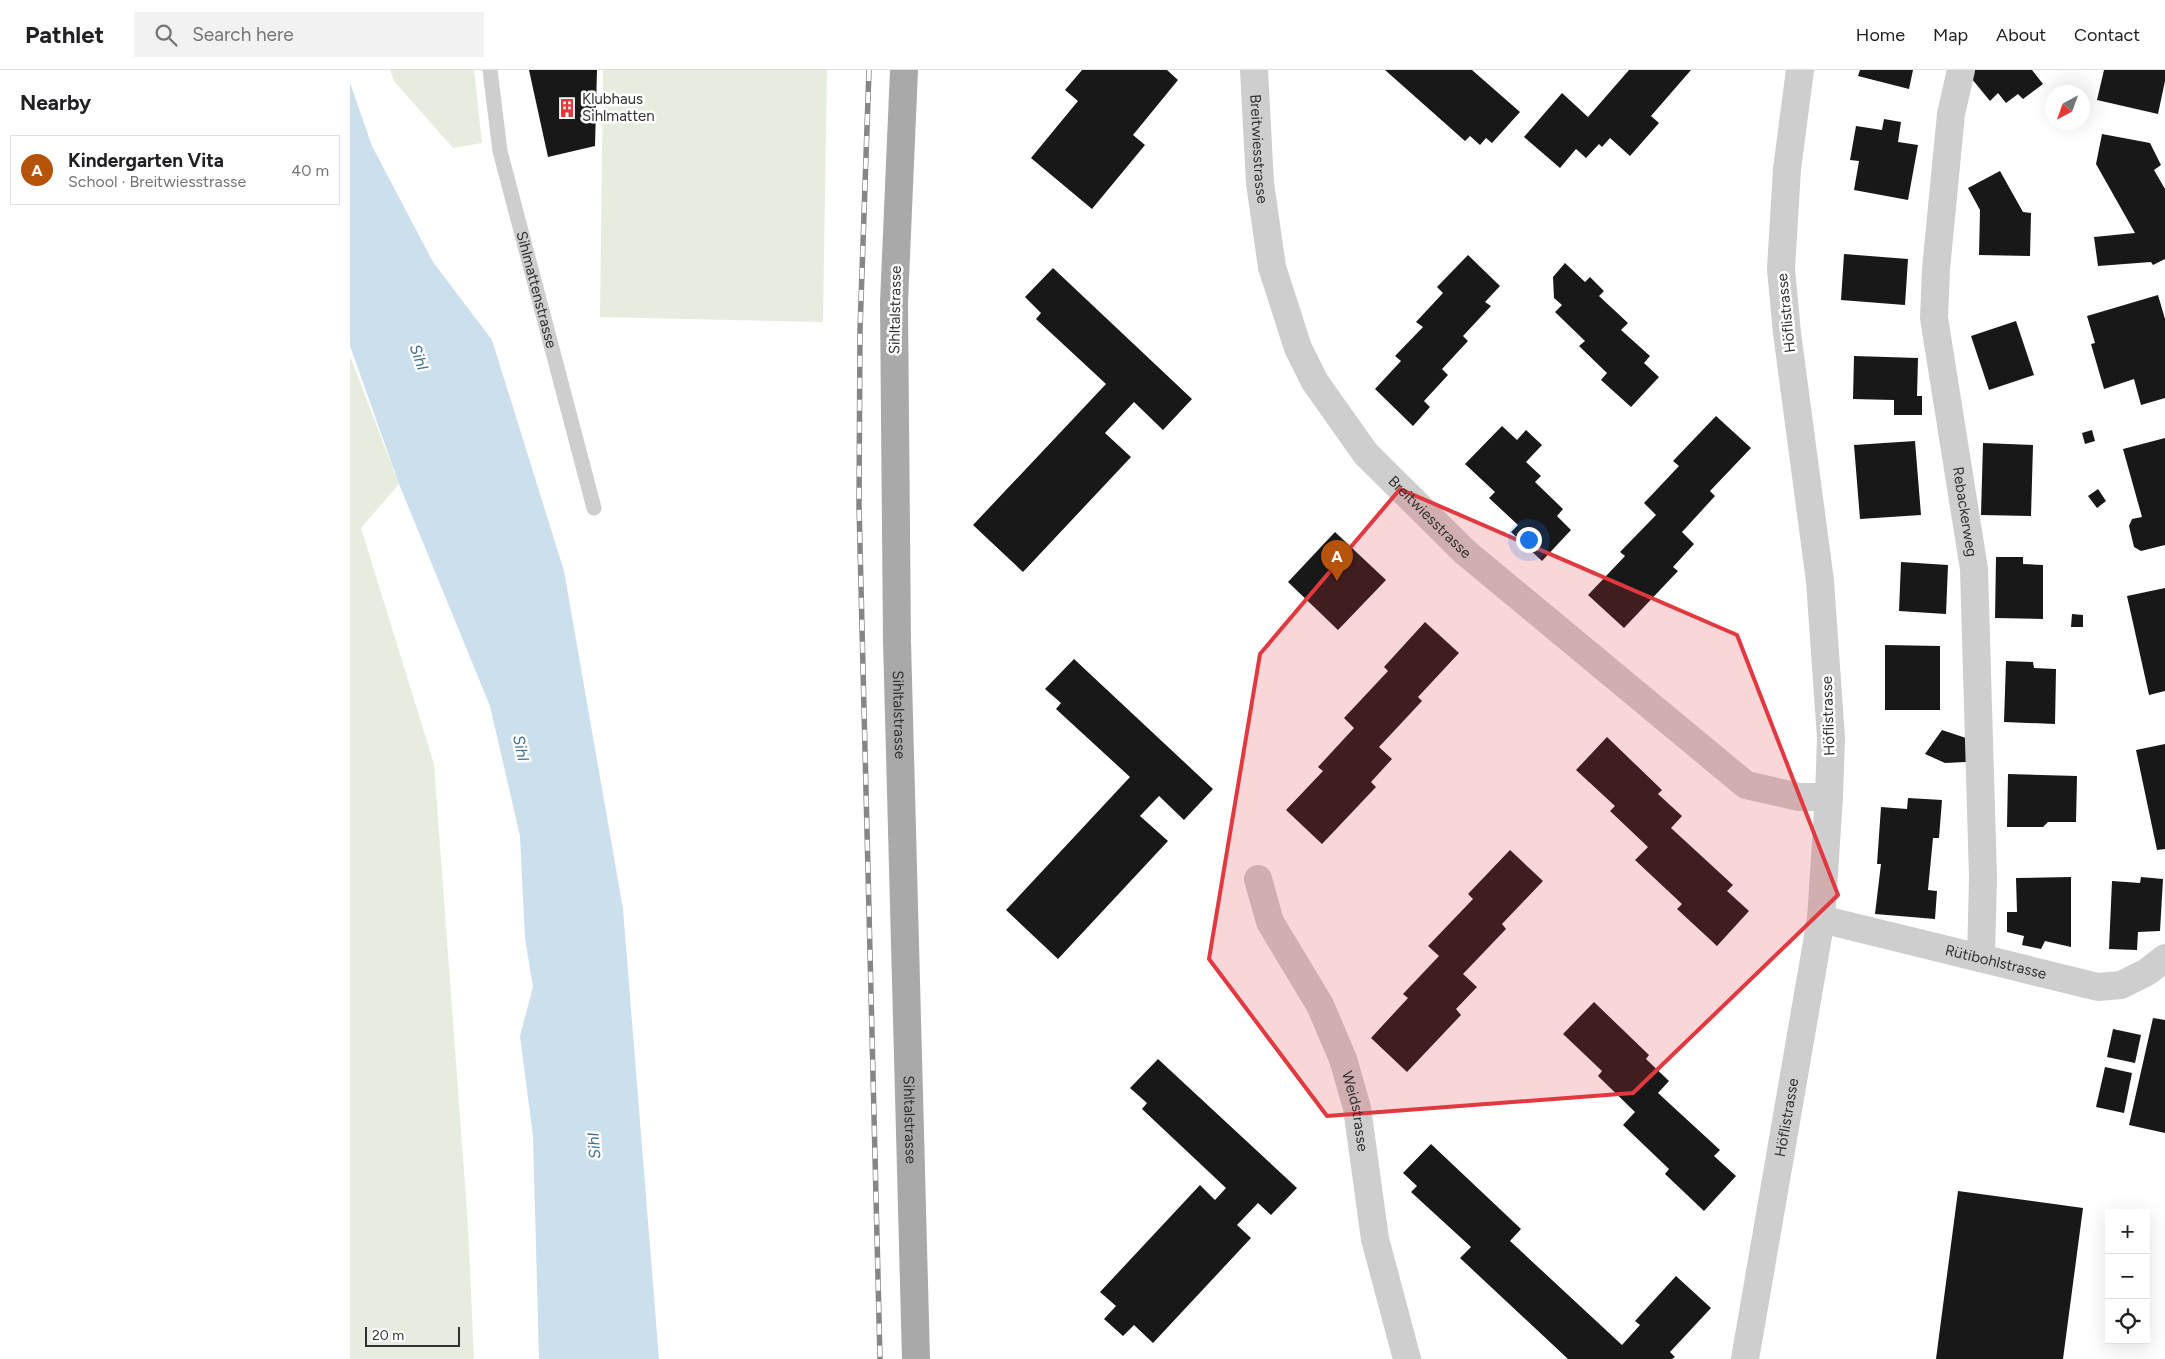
<!DOCTYPE html>
<html lang="en">
<head>
<meta charset="utf-8">
<style>
	body { margin:0; font-family:Figtree,sans-serif; background:#f2f2f2; color:#202124 }
	.controls { position:absolute; right:15px; bottom:15px; display:grid; overflow:hidden; border-radius:0px; box-shadow:0 5px 20px #0002 }
	.controls button { width:45px; height:45px; display:grid; place-items:center; padding:0; border:0; border-bottom:1px solid #e0e0e0; background:#fff; color:#202124; font:25px sans-serif }
	.compass { position:absolute; left:1695px; top:15px; width:45px; height:45px; border-radius:50%; background:#fff; box-shadow:0 5px 20px #0002; rotate:221deg }
	.scale { position:absolute; left:15px; bottom:12px; width:95px; box-sizing:border-box; padding-left:5px; border:2px solid #313131; border-top:0; font-size:14px; line-height:18px; white-space:nowrap; color:#313131; -webkit-text-stroke:4px #fff; paint-order:stroke }
	.you { position:absolute; left:1178px; top:469px; width:18px; height:18px; margin:-12px; border:4px solid #fff; border-radius:50%; background:#1a73e8; box-shadow:0 0 0 8px #1a73e833 }
	.badge { display:grid; place-items:center; width:32px; height:32px; border-radius:50%; background:#b45309; color:#fff; font-size:16px; font-weight:700 }
	.pin { position:absolute; translate:-50% -41px; filter:drop-shadow(0 1px 2px #0008) }
	.pin::after { content:''; position:absolute; top:26px; width:18px; height:15px; background:inherit; clip-path:polygon(0 0,100% 0,50% 100%) }
	.list { margin:0; padding:0; list-style:none }
	h2 { display:flex; justify-content:space-between; align-items:center; height:65px; margin:0; padding:0 20px; font-size:21px }
	h2 small { font-size:16px; font-weight:400; color:#757577 }
	.list li { display:grid; grid-template-columns:32px 1fr auto; gap:15px; align-items:center; box-sizing:border-box; height:70px; margin:0 10px 10px; padding:0 10px; border:1px solid #e0e0e0; border-radius:0px }
	.list b { display:block; font-size:19px; white-space:nowrap }
	.list p { margin:0; font-size:16px; white-space:nowrap; color:#757577 }
	.list em { font-size:16px; font-style:normal; color:#757577 }
	.icon { flex:none; width:28px; height:28px; fill:none; stroke:currentColor; stroke-width:2; stroke-linecap:round; stroke-linejoin:round }
	.map { position:relative; flex:none; width:1815px; height:1289px; overflow:hidden }
	header { display:flex; align-items:center; gap:30px; box-sizing:border-box; height:70px; padding:0 25px; background:#fff; border-bottom:1px solid #e0e0e0 }
	header strong { font-size:24px }
	nav { display:flex; gap:28px; margin-inline-start:auto; font-size:18px }
	.search { width:350px; height:45px; background:#f2f2f2; display:flex; align-items:center; gap:12px; box-sizing:border-box; padding:0 18px; border-radius:0px; color:#757577; font-size:19px }
	main { display:flex }
	aside { flex:1; background:#fff }
	.map>svg:first-child { display:block }
</style>
</head>
<body>
<header>
<strong>Pathlet</strong>
<div class="search"><svg class="icon" aria-label="search" viewBox="0 0 24 24"><circle cx="10" cy="10" r="6"/><path d="M15 15l6 6"/></svg>Search here</div>
<nav><a>Home</a><a>Map</a><a>About</a><a>Contact</a></nav>
</header>
<main>
<aside>
<h2>Nearby<small></small></h2>
<ul class="list">
<li><span class="badge">A</span><div><b>Kindergarten Vita</b><p>School · Breitwiesstrasse</p></div><em>40 m</em></li>
</ul>
</aside>
<div class="map">
<svg width="1815" height="1289" viewBox="0 0 1815 1289">
	<rect width="100%" height="100%" fill="#fff"/>
	<path fill="#e6eddf" d="M40 0H124L132 73 103 78 44 11Z
		M253 0H477L473 252 250 247Z
		M0 286 49 414 11 458 84 694 118 1155 124 1289H0Z"/>
	<path fill="#ccdfec" d="M0 13 22 76 83 192 142 270 214 501 273 839 309 1289H189L183 1066 170 966 183 917 175 869 170 766 140 636 49 414 0 276Z"/>
	<path fill="#181818" d="M179 0H247L245 76 198 87Z
		M732 0H817L828 10 783 65 795 75 742 139 681 88 728 31 715 20Z
		M1035 0H1122L1170 42 1142 73 1136 68 1130 75 1120 66 1115 71Z
		M1279 0H1341L1301 46 1309 53 1280 86 1260 68 1252 77 1249 74 1236 88 1226 79 1210 98 1174 67 1212 23 1238 47Z
		M1510 0H1563L1559 19 1508 6Z
		M1621 0H1682L1693 14 1673 29 1668 24 1656 33 1648 23 1640 31 1617 3Z
		M1754 0H1815V11L1808 44 1747 30Z
		M1534 49 1551 52 1548 72 1568 75 1558 130 1504 120 1509 91 1500 90 1506 56 1532 60Z
		M1752 64 1800 73 1811 95 1804 100 1815 119V189L1803 195 1801 192 1748 196 1744 167 1785 163 1746 94Z
		M1650 101 1673 142 1681 143 1680 186 1629 185 1630 140 1618 118Z
		M1494 184 1558 189 1555 235 1491 230Z
		M1118 185 1150 216 1135 232 1141 236 1113 266 1118 271 1092 299 1098 305 1074 331 1080 337 1063 356 1025 319 1051 291 1045 286 1073 257 1066 252 1093 223 1087 217Z
		M1215 193 1235 212 1240 207 1254 221 1249 226 1278 253 1271 260 1300 286 1294 293 1309 307 1281 337 1251 310 1257 303 1229 276 1235 271 1205 242 1212 235 1204 228 1203 207Z
		M703 198 842 329 813 360 784 332 755 363 781 387 673 502 623 455 756 314 686 249 691 243 675 227Z
		M1808 225 1815 249V328L1791 335 1784 309 1754 319 1741 274 1745 273 1737 246Z
		M1666 251 1684 305 1639 320 1621 266Z
		M1504 286 1568 288 1567 326H1572V345H1544V330L1503 329Z
		M1366 346 1401 378 1360 421 1365 426 1332 462 1344 474 1323 497 1328 501 1274 558 1238 525 1275 486 1270 482 1306 445 1294 433 1329 396 1323 391Z
		M1152 356 1167 370 1176 360 1192 375 1176 392 1191 406 1185 412 1213 439 1207 446 1221 460 1192 491 1161 462 1168 455 1139 428 1145 422 1115 394Z
		M1742 360 1745 371 1735 374 1732 363Z
		M1815 368V475L1791 481 1784 477 1779 456 1782 449 1792 447 1773 379Z
		M1565 371 1571 445 1510 449 1504 375Z
		M1633 373 1683 375 1681 446 1631 445Z
		M1748 419 1756 431 1747 438 1738 426Z
		M985 462 1036 510 988 560 938 512Z
		M1646 487H1673V494L1693 495V549L1645 548Z
		M1551 492 1598 495 1596 544 1549 541Z
		M1815 518V621L1799 625 1777 526Z
		M1722 544 1733 545V557H1721Z
		M1075 552 1109 583 1068 627 1072 631 1029 677 1042 689 1021 712 1026 717 972 774 936 740 973 701 968 697 1004 658 994 648 1038 601 1034 597Z
		M1535 575 1590 576V640H1535Z
		M724 589 863 719 834 750 809 726 790 746 818 771 708 889 656 840 780 707 706 639 711 633 695 619Z
		M1656 591 1683 592 1684 598 1706 599 1705 654 1654 652Z
		M1592 660 1616 668V692L1595 693 1575 684Z
		M1257 667 1312 720 1308 724 1332 746 1321 758 1383 815 1377 821 1399 841 1367 876 1327 839 1332 834 1285 790 1298 777 1260 741 1265 736 1226 700Z
		M1815 674V779L1807 780 1786 680Z
		M1658 704 1727 706 1726 752H1698L1693 757H1657Z
		M1558 728 1592 730 1589 768H1583L1578 820 1587 821 1585 849 1525 844 1531 794H1527L1531 737 1557 739Z
		M1160 780 1193 811 1152 854 1156 859 1113 904 1127 917 1106 939 1111 945 1057 1002 1021 968 1058 928 1053 924 1089 886 1078 876 1123 829 1118 824Z
		M1721 807V877L1695 871 1691 879 1672 875 1674 866 1657 862V842H1667L1666 808Z
		M1791 807 1813 809 1810 861 1788 862 1787 880 1759 879 1762 811 1790 813Z
		M1244 932 1299 985 1296 989 1319 1011 1308 1023 1370 1080 1364 1086 1386 1106 1354 1141 1315 1104 1319 1099 1273 1055 1285 1042 1248 1006 1252 1001 1213 964Z
		M1803 948 1815 950V1063L1779 1055Z
		M1763 959 1791 965 1785 993 1757 987Z
		M808 989 947 1118 921 1145 908 1133 887 1155 901 1168 803 1273 784 1255 773 1266 754 1249 766 1236 750 1222 850 1115 865 1130 876 1118 792 1039 797 1033 780 1018Z
		M1755 997 1782 1003 1774 1043 1746 1037Z
		M1081 1074 1171 1159 1160 1171 1272 1275 1290 1255 1285 1251 1326 1206 1361 1238 1320 1282 1325 1287 1322 1289H1218L1110 1188 1121 1177 1061 1122 1067 1116 1053 1103Z
		M1608 1121 1733 1138 1713 1289H1586Z"/>
	<g fill="none" stroke-linecap="round" stroke-linejoin="round">
		<path stroke="#cecece" stroke-width="15" id="s1" d="M140 0 150 81 244 438"/>
		<g stroke="#cecece" stroke-width="28">
			<path id="s2" d="M904 0 910 113 922 197 948 278 965 312 1016 384 1115 482 1396 715 1449 727H1479"/>
			<path id="s3" d="M1611 0 1601 44 1586 199 1584 248 1624 499 1633 808 1631 888"/>
			<path id="s4" d="M908 809 920 852 970 935 993 989 1007 1038 1025 1169 1057 1289"/>
			<path id="s5" d="M1471 849 1748 917 1771 915 1797 902 1815 888"/>
			<path id="s6" d="M1395 1289 1471 849 1479 727 1481 668 1470 511 1437 263 1431 199 1437 99 1450 0"/>
		</g>
		<path stroke="#a9a9a9" stroke-width="28" id="s7" d="M554 0 544 233 547 571 566 1289"/>
		<g stroke="#868686" stroke-width="5.5">
			<path id="rail" d="M519 0 510 260 509 435 530 1289"/>
		</g>
		<use href="#rail" stroke="#fff" stroke-width="4" stroke-dasharray="11" stroke-linecap="butt"/>
	</g>
	<path fill="#e2383f" fill-opacity="0.2" stroke="#e2383f" stroke-width="4" stroke-linejoin="round" d="M1050 419 1387 565 1488 825 1283 1023 977 1046 859 889 910 584Z"/>
	<defs>
		<g id="building-bare" transform="scale(1.5)"><path d="M-4-6H4V6H1V3H-1V6H-4ZM-2.5-4.3h1.7v1.8h-1.7ZM.8-4.3h1.7v1.8H.8ZM-2.5-1h1.7V.8h-1.7ZM.8-1h1.7V.8H.8Z" fill="#e2383f" stroke="#fff" stroke-width="2.5" paint-order="stroke"/></g>
	</defs>
	<g fill-rule="evenodd">
		<use href="#building-bare" x="217" y="38"/>
	</g>
	<g text-anchor="middle" dominant-baseline="central" stroke-width="5" stroke-linejoin="round" paint-order="stroke">
		<g font-size="15" fill="#313131" stroke="#fff" text-anchor="start">
			<text x="232" y="29">Klubhaus<tspan x="232" dy="17">Sihlmatten</tspan></text>
		</g>
		<g font-size="15" fill="#313131" stroke="#fff">
			<text stroke="none"><textPath href="#s2" startOffset="79">Breitwiesstrasse</textPath></text>
			<text stroke="none"><textPath href="#s1" startOffset="225">Sihlmattenstrasse</textPath></text>
			<text transform="translate(545 240) rotate(-89)">Sihltalstrasse</text>
			<text transform="translate(1436 243) rotate(-96)">Höflistrasse</text>
			<text stroke="none"><textPath href="#s3" startOffset="446">Rebackerweg</textPath></text>
			<text stroke="none"><textPath href="#s2" startOffset="499">Breitwiesstrasse</textPath></text>
			<text stroke="none"><textPath href="#s7" startOffset="645">Sihltalstrasse</textPath></text>
			<text transform="translate(1478 646) rotate(-92)">Höflistrasse</text>
			<text stroke="none"><textPath href="#s5" startOffset="180">Rütibohlstrasse</textPath></text>
			<text stroke="none"><textPath href="#s4" startOffset="254">Weidstrasse</textPath></text>
			<text stroke="none"><textPath href="#s6" startOffset="245">Höflistrasse</textPath></text>
			<text stroke="none"><textPath href="#s7" startOffset="1050">Sihltalstrasse</textPath></text>
		</g>
		<g font-size="16" font-style="italic" fill="#3f6f92" stroke="#fff">
			<text transform="translate(69 287) rotate(71)">Sihl</text>
			<text transform="translate(171 678) rotate(79)">Sihl</text>
			<text transform="translate(244 1076) rotate(-95)">Sihl</text>
		</g>
	</g>
</svg>
<div class="controls">
<button>+</button>
<button>−</button>
<button><svg class="icon" aria-label="locate" viewBox="0 0 24 24"><circle cx="12" cy="12" r="6"/><path d="M12 2v4M12 18v4M2 12h4M18 12h4"/></svg></button>
</div>
<svg class="compass" viewBox="-18 -18 36 36"><path d="M0-13l5 13h-10z" fill="#e53935"/><path d="M0 13l5-13h-10z" fill="#757577"/></svg>
<div class="scale">20 m</div>
<div class="you"></div>
<div class="pin badge" style="left:987px;top:511px">A</div>
</div>
</main>
</body>
</html>
